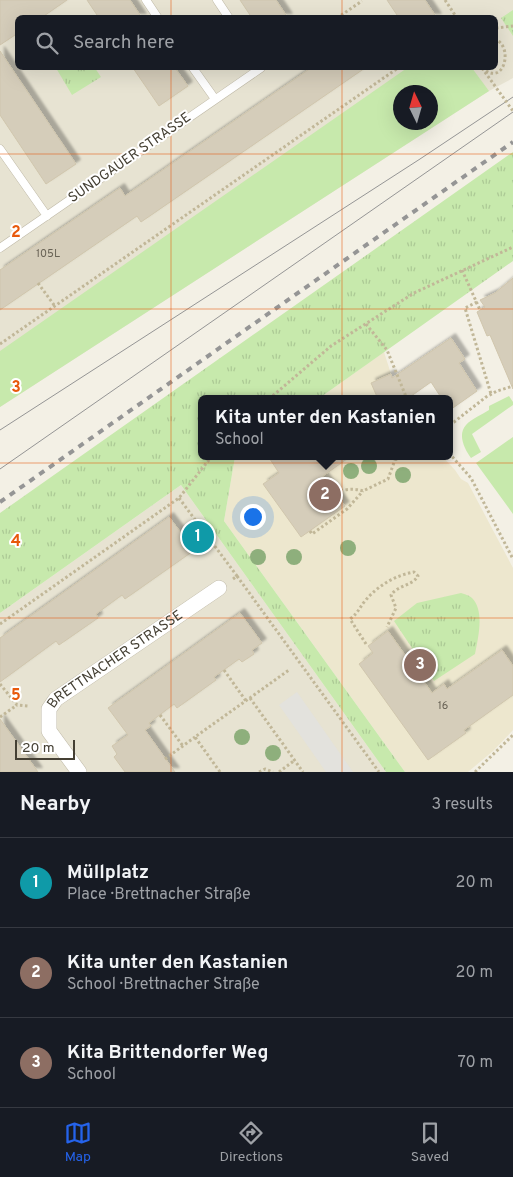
<!DOCTYPE html>
<html lang="en">
<head>
<meta charset="utf-8">
<style>
	body { margin:0; font-family:Overpass,sans-serif; background:#242831; color:#f1f3f6 }
	.compass { position:absolute; left:393px; top:85px; width:45px; height:45px; border-radius:50%; background:#171b24; box-shadow:0 5px 20px #0002; rotate:355deg }
	.scale { position:absolute; left:15px; bottom:12px; width:60px; box-sizing:border-box; padding-left:5px; border:2px solid #454034; border-top:0; font-size:14px; line-height:18px; white-space:nowrap; color:#454034; -webkit-text-stroke:4px #fff; paint-order:stroke }
	.you { position:absolute; left:252px; top:516px; width:18px; height:18px; margin:-12px; border:4px solid #fff; border-radius:50%; background:#1a73e8; box-shadow:0 0 0 8px #1a73e833 }
	.badge { display:grid; place-items:center; width:32px; height:32px; border-radius:50%; background:#2563eb; color:#fff; font-size:16px; font-weight:700 }
	.pin { position:absolute; translate:-50% -50%; border:2px solid #fff; box-shadow:0 1px 5px #0006 }
	.popup { position:absolute; left:198px; top:395px; width:255px; height:65px; box-sizing:border-box; display:grid; place-content:center; border-radius:8px; background:#171b24; filter:drop-shadow(0 1px 4px #0005); font-size:16px; white-space:nowrap; color:#9ea1a6 }
	.popup b { font-size:19px; color:#f1f3f6 }
	.popup::after { content:''; position:absolute; left:50%; top:100%; margin-left:-10px; border:10px solid transparent; border-top-color:#171b24 }
	.list { margin:0; padding:0; list-style:none }
	h2 { display:flex; justify-content:space-between; align-items:center; height:65px; margin:0; padding:0 20px; font-size:21px }
	h2 small { font-size:16px; font-weight:400; color:#9ea1a6 }
	.list li { display:grid; grid-template-columns:32px 1fr auto; gap:15px; align-items:center; box-sizing:border-box; height:90px; padding:0 20px; border-top:1px solid #363941 }
	.list b { display:block; font-size:19px; white-space:nowrap }
	.list p { margin:0; font-size:16px; white-space:nowrap; color:#9ea1a6 }
	.list em { font-size:16px; font-style:normal; color:#9ea1a6 }
	.icon { flex:none; width:28px; height:28px; fill:none; stroke:currentColor; stroke-width:2; stroke-linecap:round; stroke-linejoin:round }
	.map { position:relative; flex:none; width:513px; height:772px; overflow:hidden }
	.search { position:absolute; background:#171b24; box-shadow:0 5px 20px #0002; left:15px; right:15px; top:15px; height:55px; display:flex; align-items:center; gap:12px; box-sizing:border-box; padding:0 18px; border-radius:8px; color:#9ea1a6; font-size:19px }
	.sheet { height:335px; background:#171b24 }
	nav { display:flex; justify-content:space-around; align-items:center; box-sizing:border-box; height:70px; border-top:1px solid #363941; background:#171b24; font-size:14px; color:#9ea1a6 }
	nav a { display:grid; justify-items:center; gap:2px }
	nav .on { color:#2563eb }
	.map>svg:first-child { display:block }
</style>
</head>
<body>
<div class="map">
<svg width="513" height="772" viewBox="0 0 513 772">
	<defs>
		<pattern id="park-tufts" width="24" height="20" patternUnits="userSpaceOnUse" patternTransform="scale(1.25)"><rect width="24" height="20" fill="#c7e9ac"/><path d="M3 7l-1-3M5 7V3M7 7l1-3M15 17l-1-3M17 17v-4M19 17l1-3" fill="none" stroke="#acc995"/></pattern>
		<filter id="shadow"><feDropShadow dx="4.5" dy="-4.5" stdDeviation="1" flood-color="#0004"/></filter>
	</defs>
	<rect width="100%" height="100%" fill="#f3f0e5"/>
	<path fill="#e7e3d2" fill-rule="evenodd" d="M0 0H513V78L489 91 0 407ZM18 18H496V68H18ZM400 92H430V122H400Z
		M181 485 386 772H0V613Z"/>
	<path fill="#ede7ce" d="M384 352 391 374 402 399H318Z
		M236 456H442L455 470 461 479 468 483 513 568V730L493 751 468 772H405L224 521 235 457Z"/>
	<path fill="#c7e9ac" fill-rule="evenodd" d="M407 68H472L489 91 0 407V351ZM400 92H430V122H400Z
		M509 396 513 402V405L472 434 481 452 471 458C465 450 457 435 466 425 471 419 483 414 489 410V406Z
		M513 437V514L476 463Z"/>
	<path fill="url(#park-tufts)" d="M513 10V36L501 18Z
		M56 68H95L101 77 72 95Z
		M513 152V261L318 399H201V456H236L235 457 224 521 405 772H386L181 485 0 613V513Z
		M461 593C465 594 470 596 472 598 485 611 478 638 475 654L434 681 394 621 417 603Z"/>
	<path fill="#e3e2dd" d="M297 692 353 772H326L279 705Z"/>
	<path fill="#d5cdba" stroke="#d0c6ad" filter="url(#shadow)" d="M0 0H67L41 18H18V33L0 45Z
		M87 0H130L142 18H99Z
		M240 0H276L288 18H252Z
		M387 0H425L437 18H399Z
		M0 51 76 164 46 184 0 115Z
		M133 68H175L188 86 159 106Z
		M311 68H365L141 222 137 216 0 310V270L120 188 125 196Z
		M513 278V389L490 335 487 336 477 312 485 307 480 300 495 293Z
		M451 338 465 359 459 363 477 391 450 410 449 399H442L431 382 407 399H378L371 383 391 374 392 378Z
		M268 456H351L323 476 345 506 301 537 263 484 279 473Z
		M169 517 182 534 195 525 206 542 125 599 122 595 96 614 98 618 59 645 56 641 0 682V638Z
		M240 613 262 643 252 650 254 654 242 662 239 659 214 677 216 680 177 708 174 704 149 723 151 726 145 730 175 772H125L114 757 117 754 112 746 128 735 108 708Z
		M388 631 432 693 444 684 447 689 502 650 513 666V695L464 730 466 733 428 760 359 664 373 653 368 646Z
		M0 719 38 772H0Z"/>
	<g fill="none" stroke-linecap="round" stroke-linejoin="round">
		<g stroke="#bfb9a7" stroke-width="9">
			<path id="lane" d="M146 0 158 18
				M217 0 229 18
				M193 68 215 99
				M0 149 47 216
				M0 248 261 68"/>
		</g>
		<g stroke="#bfb9a7" stroke-width="16">
			<g id="street">
				<path id="s1" d="M79 772 49 731V709L56 699 219 588"/>
			</g>
		</g>
		<path stroke="#c1b798" stroke-width="3" stroke-dasharray="2.5 2.5" stroke-linecap="butt" d="M445 0 457 18
			M337 18 362 1
			M496 28 513 26
			M482 68C505 88 513 46 496 40
			M462 270 480 310
			M38 283 54 305
			M477 302 465 308 491 394
			M366 324 387 350 407 399
			M0 344 398 68
			M269 399 331 346 414 293 513 247
			M449 424 454 422 486 397 497 391 513 386
			M449 453 471 478 513 559
			M393 456 395 460 402 456
			M336 493C344 489 354 488 363 491L388 479 395 460
			M179 498 237 576
			M310 531 312 534 347 509 363 491
			M233 579 237 576 379 772
			M0 624 179 498 212 456
			M366 644 350 619C359 612 359 608 365 601 377 586 396 575 414 572L418 576C412 586 398 585 391 595L396 608 387 627
			M224 670 246 701
			M0 684 17 705 28 706
			M250 698 303 772
			M160 715 183 746
			M0 717 17 705
			M165 759 195 737
			M220 772 195 737 289 670
			M259 772 265 769 273 772
			M279 772 295 760
			M475 772 513 735"/>
		<use href="#lane" stroke="#fff" stroke-width="8"/>
		<use href="#street" stroke="#fff" stroke-width="15"/>
		<path stroke="#959595" stroke-width="1" d="M0 430 420 159 513 97
			M0 469 513 112"/>
		<path stroke="#959595" stroke-width="4" stroke-dasharray="6 6" stroke-linecap="butt" d="M0 502 513 142"/>
		<path stroke="#c1b798" stroke-width="3" stroke-dasharray="2.5 2.5" stroke-linecap="butt" d="M482 68 513 111"/>
	</g>
	<g fill="#8eaf7c">
		<circle cx="369" cy="466" r="8"/>
		<circle cx="351" cy="471" r="8"/>
		<circle cx="403" cy="475" r="8"/>
		<circle cx="348" cy="548" r="8"/>
		<circle cx="258" cy="557" r="8"/>
		<circle cx="294" cy="557" r="8"/>
		<circle cx="242" cy="737" r="8"/>
		<circle cx="273" cy="753" r="8"/>
	</g>
	<path fill="none" stroke="#e8590c" stroke-width="1" stroke-opacity="0.55" d="M171 0V18M342 0V18M171 68V772M342 68V772M0 154H513M0 309H513M0 463H513M0 618H513"/>
	<g text-anchor="middle" dominant-baseline="central" stroke-width="4" stroke-linejoin="round" paint-order="stroke">
		<g font-size="11" fill="#696356">
			<text x="48" y="254">105L</text>
			<text x="443" y="706">16</text>
		</g>
		<g font-size="14" fill="#454034" stroke="#fff">
			<text transform="translate(130 158) rotate(-35)">SUNDGAUER STRASSE</text>
			<text stroke="none"><textPath href="#s1" startOffset="156">BRETTNACHER STRASSE</textPath></text>
		</g>
	</g>
	<g font-size="16" text-anchor="middle" font-weight="bold" fill="#e8590c" stroke="#fff" stroke-width="4" stroke-linejoin="round" paint-order="stroke">
		<text x="16" y="237">2</text>
		<text x="16" y="392">3</text>
		<text x="16" y="546">4</text>
		<text x="16" y="700">5</text>
	</g>
</svg>
<svg class="compass" viewBox="-18 -18 36 36"><path d="M0-13l5 13h-10z" fill="#e53935"/><path d="M0 13l5-13h-10z" fill="#9ea1a6"/></svg>
<div class="scale">20 m</div>
<div class="you"></div>
<div class="pin badge" style="left:198px;top:537px;background:#0f9aa8">1</div>
<div class="pin badge" style="left:325px;top:495px;background:#8d6e63">2</div>
<div class="popup"><b>Kita unter den Kastanien</b>School</div>
<div class="pin badge" style="left:420px;top:665px;background:#8d6e63">3</div>
<div class="search"><svg class="icon" aria-label="search" viewBox="0 0 24 24"><circle cx="10" cy="10" r="6"/><path d="M15 15l6 6"/></svg>Search here</div>
</div>
<section class="sheet">
<h2>Nearby<small>3 results</small></h2>
<ul class="list">
<li><span class="badge" style="background:#0f9aa8">1</span><div><b>Müllplatz</b><p>Place · Brettnacher Straße</p></div><em>20 m</em></li>
<li><span class="badge" style="background:#8d6e63">2</span><div><b>Kita unter den Kastanien</b><p>School · Brettnacher Straße</p></div><em>20 m</em></li>
<li><span class="badge" style="background:#8d6e63">3</span><div><b>Kita Brittendorfer Weg</b><p>School</p></div><em>70 m</em></li>
</ul>
</section>
<nav>
<a class="on"><svg class="icon" aria-label="map" viewBox="0 0 24 24"><path d="M3 6l6-2 6 2 6-2v14l-6 2-6-2-6 2zM9 4v14M15 6v14"/></svg>Map</a>
<a><svg class="icon" aria-label="directions" viewBox="0 0 24 24"><path d="M12 3l9 9-9 9-9-9zM9 14v-3h6M13 9l2 2-2 2"/></svg>Directions</a>
<a><svg class="icon" aria-label="saved" viewBox="0 0 24 24"><path d="M7 4h10v16l-5-4-5 4z"/></svg>Saved</a>
</nav>
</body>
</html>
